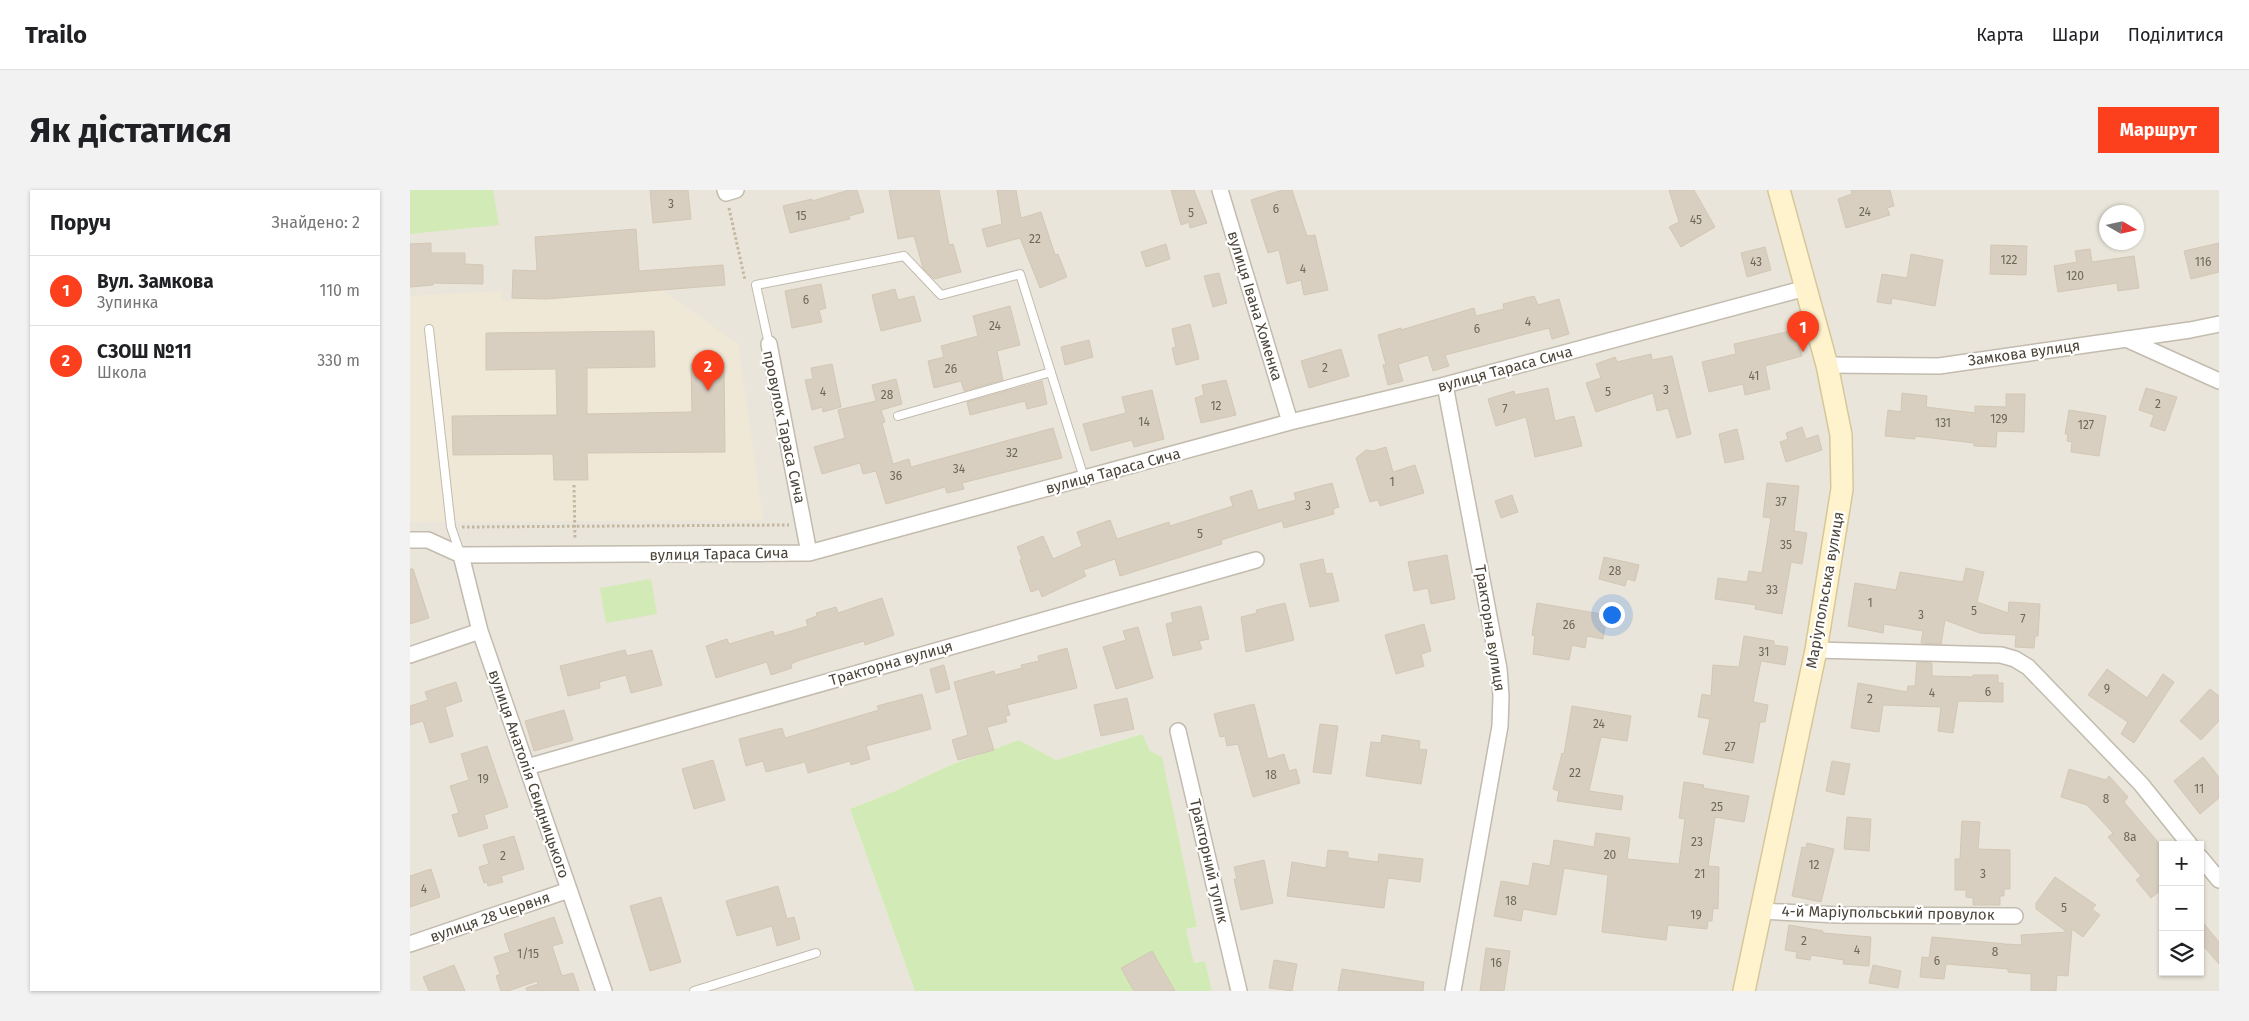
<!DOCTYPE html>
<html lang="uk">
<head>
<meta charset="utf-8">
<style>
	body { margin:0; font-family:"Fira Sans",sans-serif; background:#f2f2f2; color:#202124 }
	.controls { position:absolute; right:15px; bottom:15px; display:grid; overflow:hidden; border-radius:0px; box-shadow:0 1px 4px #0004 }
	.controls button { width:45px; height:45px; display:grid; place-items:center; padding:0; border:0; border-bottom:1px solid #e0e0e0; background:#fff; color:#202124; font:25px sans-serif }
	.compass { position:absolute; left:1689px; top:15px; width:45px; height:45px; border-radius:50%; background:#fff; box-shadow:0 1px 4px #0004; rotate:99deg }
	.you { position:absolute; left:1201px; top:424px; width:18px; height:18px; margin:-12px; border:4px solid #fff; border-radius:50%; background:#1a73e8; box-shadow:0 0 0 8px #1a73e833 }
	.badge { display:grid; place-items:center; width:32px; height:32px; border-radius:50%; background:#fc3f1d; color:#fff; font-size:16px; font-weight:700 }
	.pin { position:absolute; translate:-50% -41px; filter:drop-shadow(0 1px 2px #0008) }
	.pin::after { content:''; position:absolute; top:26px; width:18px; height:15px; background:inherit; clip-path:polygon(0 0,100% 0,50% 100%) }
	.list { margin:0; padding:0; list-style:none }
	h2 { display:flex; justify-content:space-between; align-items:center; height:65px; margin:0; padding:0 20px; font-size:21px }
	h2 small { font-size:16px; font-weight:400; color:#757577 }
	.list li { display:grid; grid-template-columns:32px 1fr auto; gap:15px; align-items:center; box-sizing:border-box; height:70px; padding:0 20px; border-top:1px solid #e0e0e0 }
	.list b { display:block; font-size:19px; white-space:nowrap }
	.list p { margin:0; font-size:16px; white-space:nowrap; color:#757577 }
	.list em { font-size:16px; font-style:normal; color:#757577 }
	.icon { flex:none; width:28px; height:28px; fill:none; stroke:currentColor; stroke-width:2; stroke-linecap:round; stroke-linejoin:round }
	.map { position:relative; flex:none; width:1809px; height:801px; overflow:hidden; border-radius:0px }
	header { display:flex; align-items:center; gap:30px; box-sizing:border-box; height:70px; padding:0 25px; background:#fff; border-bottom:1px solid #e0e0e0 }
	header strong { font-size:24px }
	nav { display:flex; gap:28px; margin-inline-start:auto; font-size:18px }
	.intro { display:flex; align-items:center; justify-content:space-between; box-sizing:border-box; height:120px; padding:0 30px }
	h1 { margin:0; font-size:35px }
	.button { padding:12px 22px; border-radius:0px; background:#fc3f1d; color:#fff; font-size:18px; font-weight:700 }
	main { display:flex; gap:30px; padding:0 30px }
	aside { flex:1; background:#fff; border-radius:0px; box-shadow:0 1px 4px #0004 }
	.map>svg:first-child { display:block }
</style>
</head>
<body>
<header>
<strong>Trailo</strong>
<nav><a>Карта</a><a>Шари</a><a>Поділитися</a></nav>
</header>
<div class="intro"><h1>Як дістатися</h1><a class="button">Маршрут</a></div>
<main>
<aside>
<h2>Поруч<small>Знайдено: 2</small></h2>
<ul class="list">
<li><span class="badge">1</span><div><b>Вул. Замкова</b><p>Зупинка</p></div><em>110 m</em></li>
<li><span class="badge">2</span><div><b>СЗОШ №11</b><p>Школа</p></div><em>330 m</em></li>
</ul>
</aside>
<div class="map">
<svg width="1809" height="801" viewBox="0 0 1809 801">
	<rect width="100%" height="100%" fill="#f6f3ec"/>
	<path fill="#eae5da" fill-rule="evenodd" d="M0 0H1809V801H802L795 771 784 773 776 739 787 737 740 561 731 544 646 570 609 550 538 576 485 601 440 619 505 801H0ZM1696 22H1726V52H1696ZM1753 655H1790V782H1753Z"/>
	<path fill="#efe8d6" d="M252 100 328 154 353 330 0 332V106L91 101 92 111Z"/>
	<path fill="#d2eab5" d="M0 0H83L89 35 0 44Z
		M241 389 247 424 196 433 190 398Z
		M732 544 740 561 752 567 787 737 776 739 784 773 795 771 802 801H505L440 619 485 601 538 576 609 550 646 570Z"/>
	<path fill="#d8cfc1" stroke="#d3c7b4" d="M240 0H278L281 29 243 33Z
		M439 0H447L454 22 439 26 440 29 380 43 373 16 402 9V11Z
		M479 0H529L539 55 543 54 551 82 524 89 513 78 504 46 488 49Z
		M587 0H606L611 28 631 22 645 65 648 64 657 87 630 98 610 48 577 57 572 39 592 34Z
		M761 0H784L797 33 780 38 779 32 771 35Z
		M872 0H882L897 46 905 45 918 100 894 105 891 90 877 94 869 60 858 63 841 10Z
		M1259 0H1284L1305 37 1271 57 1259 37 1269 32Z
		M1441 0H1480L1484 16 1477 18 1480 25 1436 38 1428 9 1442 4Z
		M226 39 229 81 313 75 315 95 136 109 102 108 103 80 127 81 125 47Z
		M21 53V63H55V74L73 75V94L23 93V95L0 97V54Z
		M1809 53V82L1781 89 1774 61Z
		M756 54 760 69 736 77 731 62Z
		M1581 55 1617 56 1616 85 1580 84Z
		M1355 57 1361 80 1337 87 1331 63Z
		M1680 59 1682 72 1724 66 1729 98 1708 101 1707 93 1648 102 1644 76 1667 72 1665 61Z
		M1501 64 1533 70 1525 116 1482 108 1481 114 1467 112 1472 84 1497 88Z
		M809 83 817 113 803 117 794 86Z
		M411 94 416 118 409 120 412 132 382 138 375 101Z
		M485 99 488 110 504 106 511 131 471 141 462 105Z
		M1124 106 1128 115 1149 109 1159 144 1142 149 1139 138 1035 165 1039 176 1023 181 1018 165 988 174 993 191 978 195 973 175H976L968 145 991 138V140L1064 118 1066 126 1094 119 1093 114Z
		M600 116 610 155 587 161 593 190 554 201 551 191 524 198 518 171 534 167 531 156 568 146 563 126Z
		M780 134 789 169 766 175 762 158 766 157 762 139Z
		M1385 140 1392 166 1355 176 1360 199 1335 205 1333 194 1299 202 1292 172 1326 164 1324 154Z
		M244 141 245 177 177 178V224L282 222 281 174 314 173 315 262 177 263 178 290H144L143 264 43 265 42 226 147 225 146 179 76 180V143Z
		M679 150 683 167 655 175 651 157Z
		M931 159 939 186 899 198 891 171Z
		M1241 164 1242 170 1262 166 1281 244 1267 248 1258 218 1247 221 1243 203 1186 222 1176 193 1191 188 1186 174 1205 167 1207 172Z
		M422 174 431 217 413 222 412 217 402 220 395 190 403 189 401 178Z
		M486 189 492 214 471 220 475 232 472 233 483 274 499 269 501 277 643 238 652 268 552 293 554 299 537 303 535 297 476 314 466 281 453 284 450 273 412 284 404 257 435 248 428 220 466 211 462 195Z
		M816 190 826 225 791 233 785 208 794 205 792 195Z
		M632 191 637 214 617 219 615 211 560 225 557 212Z
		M1138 198 1145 231 1164 226 1172 256 1125 267 1116 227 1086 236 1078 209 1104 201 1105 205Z
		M1736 198 1767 207 1755 241 1740 236 1744 225 1729 220Z
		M742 200 754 249 724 257 722 250 681 261 673 234 716 223 712 207Z
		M1492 203 1517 206 1516 217 1565 223V216L1596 217V204H1615L1614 242 1587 241 1586 257 1564 256V253L1505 246V249L1475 246 1478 220 1491 222Z
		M1659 220 1696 226 1689 266 1661 262 1662 252 1657 251 1658 244H1655Z
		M1392 237 1396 249 1408 245 1412 260 1376 272 1370 252 1378 249 1376 243Z
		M1327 239 1334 269 1315 273 1309 244Z
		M976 257 983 282 1005 275 1014 303 970 316 968 310 960 312 946 268 956 260 963 261Z
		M922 293 929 317 923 319 924 324 874 338 872 331 811 350 812 354 710 386 705 369 673 380 676 386 632 407 629 399 621 402 610 370 612 369 607 357 633 346 643 369 672 356 667 342 700 330 707 349 759 332 760 336 823 316 820 307 842 300 848 320 886 310 884 303Z
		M1357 293 1389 296 1384 341 1397 343 1392 374 1381 372 1372 424 1345 419 1346 415 1305 409 1308 388 1337 392 1339 381 1352 383 1361 328 1353 327Z
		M1102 305 1108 322 1091 328 1085 311Z
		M1037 365 1045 409 1021 414 1018 398 1004 401 998 372Z
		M1194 367 1229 375 1225 391 1217 389 1215 396 1189 389Z
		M913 369 916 384 922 383 929 411 900 417 890 374Z
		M1556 378 1574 382 1567 412 1598 423 1599 412 1630 414 1628 446H1625L1624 458 1605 457 1606 445 1570 443 1535 430 1531 454 1511 453 1513 441 1474 434 1473 443 1438 436 1445 393 1486 400 1490 382 1553 392Z
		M0 379H3L19 428 0 434Z
		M472 408 484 445 455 455 454 451 390 470 381 474 382 478 361 485 357 472 306 488 296 456 317 449 319 454 363 441 364 446 398 436 396 430 407 426 406 423 426 417 428 423Z
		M875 413 884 450 836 462 831 427 847 423 846 420Z
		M1127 413 1197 425 1193 449 1177 446 1175 458 1162 455 1159 470 1123 464 1125 446 1122 445Z
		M791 416 799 449 789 451 792 459 763 466 756 434 763 432 761 423Z
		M1014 434 1021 461 1011 464 1014 476 986 484 975 445Z
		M728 437 743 488 706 499 693 457 716 450 713 441Z
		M1334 446 1364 451V455L1378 457 1375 475 1351 471 1343 512 1358 515 1355 532H1350L1343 573 1293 564 1300 529 1288 527 1292 504 1301 506 1303 475 1329 477Z
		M657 458 667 498 597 515 600 525 595 526 597 532 577 537 584 560 548 570 542 550 558 545 544 492 584 481 585 485 612 478 611 475 629 471 628 466Z
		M215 460 217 466 242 460 252 495 221 503 216 485 189 492 190 498 158 506 150 476Z
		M1507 472 1522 473V486L1563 487V485H1588V493H1593V512L1548 511 1543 543 1528 541 1531 517 1473 515 1469 542 1441 538 1448 493 1497 502 1498 496H1505Z
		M534 475 540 499 526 503 520 479Z
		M1697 479 1737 508 1753 484 1764 492 1724 553 1711 544 1718 532 1678 505Z
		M46 492 52 511 35 517 43 546 20 553 13 531 0 535V516L18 510 15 502Z
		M1800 499 1809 506V531L1791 550 1770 531Z
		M512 504 521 539 456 556 460 569 441 575 440 571 398 583 395 572 356 582 353 571 336 576 329 549 372 538 375 548 469 520 467 516Z
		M717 508 724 539 691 546 684 515Z
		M844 514 858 569 874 564 879 581 886 579 890 593 843 607 828 554 817 556 815 546 810 547 804 524Z
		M1162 516 1221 526 1217 551 1191 547 1179 601 1213 606 1211 620 1147 611 1149 601 1143 599 1152 563 1154 564Z
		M154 520 163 550 124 561 115 531Z
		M910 534 928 536 921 584 903 582Z
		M972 545 1010 551 1009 559 1017 560 1011 594 956 586 961 552 971 553Z
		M77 556 98 617 74 625 78 638 49 647 42 625 49 623 40 596 59 590 51 564Z
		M1793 567 1809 587V608L1790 624 1764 591Z
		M303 570 315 610 284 619 272 579Z
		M1422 571 1440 574 1434 605 1416 601Z
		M1659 579 1696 590 1699 586 1718 607 1714 612 1753 658V698L1741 708 1726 690 1731 686 1698 647 1703 643 1677 615 1651 607Z
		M1274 592 1294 595 1293 598 1339 606 1334 632 1305 627 1298 676 1309 677 1308 719 1303 718 1302 731H1298L1297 739 1258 735 1256 750 1192 742 1198 685 1154 678 1146 725 1113 719 1111 731 1084 726 1091 691 1119 696 1123 673 1140 676 1144 650 1184 657 1186 643 1220 648 1217 669 1269 674 1275 629 1269 628Z
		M1437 627 1461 629 1459 661 1434 659Z
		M1552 631 1570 632 1568 659 1600 660V699H1594V706H1590V715H1563V708L1556 707V700H1545V669H1550Z
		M104 646 114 679 91 686 93 692 78 696 77 692 74 693 69 677 79 674 73 655Z
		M1397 653 1424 659 1411 712 1382 706 1392 657 1396 658Z
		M918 660 938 662V668L968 672 969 664 1013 669 1010 692 978 688 974 718 877 706 882 672 916 678Z
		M854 670 863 713 831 720 824 689H827L824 677Z
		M21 679 30 707 0 717V686Z
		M1645 687 1686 715 1682 719 1690 725 1673 747 1662 739 1658 786 1647 785 1646 801H1621V784L1598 782V779L1536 774 1534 789 1510 787 1512 767 1519 768 1522 747 1596 754V756L1597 754 1612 755 1611 745 1657 742 1626 719V713Z
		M368 696 377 729 384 727 390 749 367 756 362 736 327 746 316 711Z
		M251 707 271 772 240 781 220 716Z
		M144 727 153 753 142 756 152 786 163 783 169 801H117L116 798 128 794 127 791 98 801H91L86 786 90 784 84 767 100 762 94 744Z
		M1790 729 1809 752V774L1790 752Z
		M1379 735 1413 741V743L1461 747 1459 776 1433 774 1434 770 1401 765 1400 770 1386 768 1387 762 1375 760Z
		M1076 758 1100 761 1094 801H1070Z
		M742 761 765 801H724L711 778Z
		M864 770 887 774 882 801 859 798Z
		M44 775 55 801H19L13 787Z
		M1463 775 1491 781 1488 798 1459 793Z
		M932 779 1014 792 1013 801H928Z"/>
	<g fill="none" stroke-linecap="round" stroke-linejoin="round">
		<g stroke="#c2bbae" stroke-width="10">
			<path id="service" d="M19 139 41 337 50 363
				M359 154 346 95 494 66 531 105 610 84 674 288
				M488 226 641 182
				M284 801 406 763"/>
		</g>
		<g stroke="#c2bbae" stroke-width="18">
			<path id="minor" d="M315 0 316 3 326 0
				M810 0 880 232
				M1716 149 1809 191
				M359 154 399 363
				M1417 175 1529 176 1780 140 1809 134
				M1035 195 1089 479 1091 506 1090 536 1043 801
				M0 350H18L51 365 399 363 880 232 1035 195 1396 98
				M51 365 70 441 194 801
				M1406 460 1591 465 1605 469 1618 477 1731 594 1780 655
				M0 465 70 441
				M768 541 829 801
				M117 577 846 370
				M1790 667 1809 690
				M1351 721 1428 725 1605 726
				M0 754 159 700"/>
		</g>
		<g stroke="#d6c79b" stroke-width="24">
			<path id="secondary" d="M1334 801 1406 460 1432 299 1431 245 1417 175 1369 0"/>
		</g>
		<path stroke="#c4b79f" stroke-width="3" stroke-dasharray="2.5 2.5" stroke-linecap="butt" d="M319 18 335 90
			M164 295 165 348
			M52 337 379 335"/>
		<use href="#service" stroke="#fff" stroke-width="8"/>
		<use href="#minor" stroke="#fff" stroke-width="15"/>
		<use href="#secondary" stroke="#fff3cd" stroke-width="21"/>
	</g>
	<g text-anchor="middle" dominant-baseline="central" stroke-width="4.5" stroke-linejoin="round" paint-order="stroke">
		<g font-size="12" fill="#6e675b">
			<text x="261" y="14">3</text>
			<text x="866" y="19">6</text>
			<text x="1455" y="22">24</text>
			<text x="781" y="23">5</text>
			<text x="391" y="26">15</text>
			<text x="1286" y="30">45</text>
			<text x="625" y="49">22</text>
			<text x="1599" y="70">122</text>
			<text x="1346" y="72">43</text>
			<text x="1793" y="72">116</text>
			<text x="893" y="79">4</text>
			<text x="1665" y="86">120</text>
			<text x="396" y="110">6</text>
			<text x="1118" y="132">4</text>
			<text x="585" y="136">24</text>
			<text x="1067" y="139">6</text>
			<text x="915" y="178">2</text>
			<text x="541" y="179">26</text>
			<text x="1344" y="186">41</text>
			<text x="1256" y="200">3</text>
			<text x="413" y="202">4</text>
			<text x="1198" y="202">5</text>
			<text x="477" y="205">28</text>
			<text x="1748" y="214">2</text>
			<text x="806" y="216">12</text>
			<text x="1095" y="219">7</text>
			<text x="1589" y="229">129</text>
			<text x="734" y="232">14</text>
			<text x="1533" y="233">131</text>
			<text x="1676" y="235">127</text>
			<text x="602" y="263">32</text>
			<text x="549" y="279">34</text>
			<text x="486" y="286">36</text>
			<text x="982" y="292">1</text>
			<text x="1371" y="312">37</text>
			<text x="898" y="316">3</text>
			<text x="790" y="344">5</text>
			<text x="1376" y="355">35</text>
			<text x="1205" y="381">28</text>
			<text x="1362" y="400">33</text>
			<text x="1460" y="413">1</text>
			<text x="1564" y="421">5</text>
			<text x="1511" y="425">3</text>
			<text x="1613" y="429">7</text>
			<text x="1159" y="435">26</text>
			<text x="1354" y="462">31</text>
			<text x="1697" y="499">9</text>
			<text x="1578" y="502">6</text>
			<text x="1522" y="503">4</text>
			<text x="1460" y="509">2</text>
			<text x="1189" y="534">24</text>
			<text x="1320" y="557">27</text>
			<text x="1165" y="583">22</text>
			<text x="861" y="585">18</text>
			<text x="73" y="589">19</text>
			<text x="1789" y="599">11</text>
			<text x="1696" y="609">8</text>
			<text x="1307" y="617">25</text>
			<text x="1720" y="647">8а</text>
			<text x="1287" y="652">23</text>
			<text x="1200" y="665">20</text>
			<text x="93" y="666">2</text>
			<text x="1404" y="675">12</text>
			<text x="1290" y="684">21</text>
			<text x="1573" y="684">3</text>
			<text x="14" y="699">4</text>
			<text x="1101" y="711">18</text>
			<text x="1654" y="718">5</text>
			<text x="1286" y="725">19</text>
			<text x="1394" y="751">2</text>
			<text x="1447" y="760">4</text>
			<text x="1585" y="762">8</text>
			<text x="118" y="764">1/15</text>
			<text x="1527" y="771">6</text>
			<text x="1086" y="773">16</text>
		</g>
		<g font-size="15" fill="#4b4439" stroke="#fff">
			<text transform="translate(845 116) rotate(73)">вулиця Івана Хоменка</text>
			<text transform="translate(1614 163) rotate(-8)">Замкова вулиця</text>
			<text transform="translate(1095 179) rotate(-15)">вулиця Тараса Сича</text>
			<text transform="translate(374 237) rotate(78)">провулок Тараса Сича</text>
			<text transform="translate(703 281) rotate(-15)">вулиця Тараса Сича</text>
			<text transform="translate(309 364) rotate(-1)">вулиця Тараса Сича</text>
			<text transform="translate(1415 400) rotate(-80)">Маріупольська вулиця</text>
			<text transform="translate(1080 438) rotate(81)">Тракторна вулиця</text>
			<text transform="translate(481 473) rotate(-16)">Тракторна вулиця</text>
			<text transform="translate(119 584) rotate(71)">вулиця Анатолія Свидницького</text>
			<text transform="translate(799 671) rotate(77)">Тракторний тупик</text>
			<text transform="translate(1478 723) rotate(1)">4-й Маріупольський провулок</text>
			<text transform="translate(80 727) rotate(-19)">вулиця 28 Червня</text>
		</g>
	</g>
</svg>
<div class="controls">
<button>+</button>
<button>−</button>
<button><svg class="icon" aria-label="layers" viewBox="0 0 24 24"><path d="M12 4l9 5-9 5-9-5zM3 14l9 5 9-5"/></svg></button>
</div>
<svg class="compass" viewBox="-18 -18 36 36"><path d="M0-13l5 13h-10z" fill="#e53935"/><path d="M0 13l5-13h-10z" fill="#757577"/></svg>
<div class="you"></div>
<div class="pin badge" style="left:1393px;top:162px">1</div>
<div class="pin badge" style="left:298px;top:201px">2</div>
</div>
</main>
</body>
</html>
